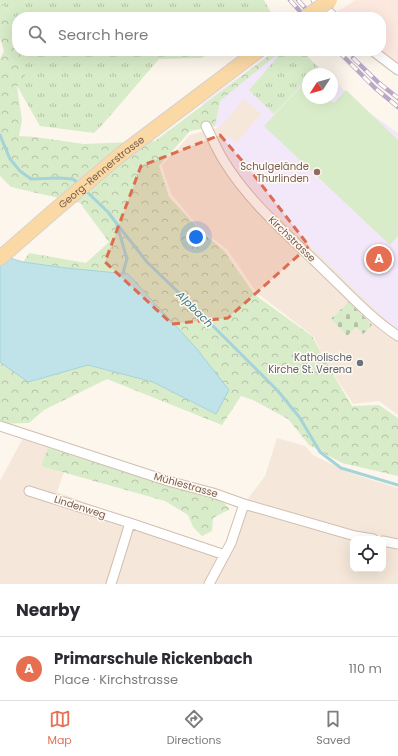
<!DOCTYPE html>
<html lang="en">
<head>
<meta charset="utf-8">
<style>
	body { margin:0; font-family:Poppins,sans-serif; background:#f7f7f7; color:#2b2b33 }
	.controls { position:absolute; right:12px; bottom:12px; display:grid; overflow:hidden; border-radius:8px; box-shadow:0 4px 16px #0002 }
	.controls button { width:36px; height:36px; display:grid; place-items:center; padding:0; border:0; border-bottom:1px solid #e1e1e2; background:#fff; color:#2b2b33; font:20px sans-serif }
	.compass { position:absolute; left:302px; top:68px; width:36px; height:36px; border-radius:50%; background:#fff; box-shadow:0 4px 16px #0002; rotate:234deg }
	.you { position:absolute; left:196px; top:237px; width:14px; height:14px; margin:-10px; border:3px solid #fff; border-radius:50%; background:#1a73e8; box-shadow:0 0 0 6px #1a73e833 }
	.badge { display:grid; place-items:center; width:26px; height:26px; border-radius:50%; background:#e76f51; color:#fff; font-size:13px; font-weight:700 }
	.pin { position:absolute; translate:-50% -50%; border:2px solid #fff; box-shadow:0 1px 4px #0006 }
	.list { margin:0; padding:0; list-style:none }
	h2 { display:flex; justify-content:space-between; align-items:center; height:52px; margin:0; padding:0 16px; font-size:17px }
	h2 small { font-size:13px; font-weight:400; color:#7c7c81 }
	.list li { display:grid; grid-template-columns:26px 1fr auto; gap:12px; align-items:center; box-sizing:border-box; height:64px; padding:0 16px; border-top:1px solid #e1e1e2 }
	.list b { display:block; font-size:15px; white-space:nowrap }
	.list p { margin:0; font-size:13px; white-space:nowrap; color:#7c7c81 }
	.list em { font-size:13px; font-style:normal; color:#7c7c81 }
	.icon { flex:none; width:22px; height:22px; fill:none; stroke:currentColor; stroke-width:2; stroke-linecap:round; stroke-linejoin:round }
	.map { position:relative; flex:none; width:398px; height:584px; overflow:hidden }
	.search { position:absolute; background:#fff; box-shadow:0 4px 16px #0002; left:12px; right:12px; top:12px; height:44px; display:flex; align-items:center; gap:10px; box-sizing:border-box; padding:0 14px; border-radius:16px; color:#7c7c81; font-size:15px }
	.sheet { height:116px; background:#fff }
	nav { display:flex; justify-content:space-around; align-items:center; box-sizing:border-box; height:56px; border-top:1px solid #e1e1e2; background:#fff; font-size:11px; color:#7c7c81 }
	nav a { display:grid; justify-items:center; gap:2px }
	nav .on { color:#e76f51 }
	.map>svg:first-child { display:block }
</style>
</head>
<body>
<div class="map">
<svg width="398" height="584" viewBox="0 0 398 584">
	<defs>
		<pattern id="grass-tufts" width="24" height="20" patternUnits="userSpaceOnUse"><rect width="24" height="20" fill="#d8ecc9"/><path d="M3 7l-1-3M5 7V3M7 7l1-3M15 17l-1-3M17 17v-4M19 17l1-3" fill="none" stroke="#b4c2a5"/></pattern>
		<pattern id="forest-crowns" width="20" height="18" patternUnits="userSpaceOnUse"><rect width="20" height="18" fill="#d8ecc9"/><path d="M2 6a3 3 0 1 1 6 0M12 15a3 3 0 1 1 6 0" fill="none" stroke="#b4c2a5"/></pattern>
		<pattern id="cemetery-stones" width="16" height="16" patternUnits="userSpaceOnUse"><rect width="16" height="16" fill="#d8ecc9"/><path d="M2 7V4a2 2 0 0 1 4 0v3zM10 15v-3a2 2 0 0 1 4 0v3z" fill="#b4c2a5"/></pattern>
	</defs>
	<rect width="100%" height="100%" fill="#fdf6ec"/>
	<path fill="#f5e8da" fill-rule="evenodd" d="M283 51 310 60 326 74H308V98H332L368 112 398 133V415L379 401 353 404 327 364 313 336 257 293 227 249 201 230 172 195 164 173 162 165 190 135 217 128Z
		M23 438 71 452 57 492 225 555 244 504 265 476 277 438 305 446 313 455 350 473 398 488V584H0V481ZM353 539H383V569H353Z"/>
	<path fill="#fde8e0" d="M355 0H398V74L368 51H381V17H327L345 7Z"/>
	<path fill="#f3e8fa" d="M274 51H302L326 74H308V98H332V79L368 112 398 133V330L384 318 276 213 274 215 256 199 243 183 218 146 228 136 236 143 261 114 244 99 219 128 215 126 202 104Z"/>
	<path fill="url(#grass-tufts)" d="M0 0H264L273 17H17V51H216L201 58 159 59 103 124 94 133 40 126 17 86 26 81 15 47 17 20 0 3Z
		M283 51H302L318 67 312 74H308V78L274 114 249 90Z"/>
	<path fill="url(#forest-crowns)" d="M0 3 17 20 15 47 27 81 17 86 22 120 19 136 35 137 84 144 155 141 275 51H281L220 101 215 126 190 131 159 166 169 197 200 230 224 251 255 295 312 336 327 364 352 406 379 405 398 418V476L342 463 309 445 288 419 253 400 241 396 222 425 107 379 44 410 29 423 0 424V362L28 381 88 365 153 382 216 414 66 268 23 262 29 253 86 263 109 242 80 203 11 187 0 176V59L4 51 0 38Z
		M48 448 222 501 230 509 213 518 212 531 202 536 193 527 188 515 165 501 41 466Z"/>
	<path fill="url(#cemetery-stones)" d="M349 302 372 325 363 334 356 327 347 336 331 319Z"/>
	<path fill="#d8ecc9" d="M308 79V98H328L334 103 346 90 398 140V236L390 245 264 126Z"/>
	<path fill="#bfe3e8" stroke="#a5d3da" d="M0 255 23 262 66 268 128 274 197 349 229 390 216 414 153 382 88 365 28 382 0 362Z"/>
	<g fill="none" stroke-linecap="round" stroke-linejoin="round">
		<path stroke="#a5d3da" stroke-width="3" d="M0 135 10 159 20 171 31 179 59 178 73 179 79 184
			M84 189 108 212 117 224 147 262 203 316 278 391 300 418 320 452 341 468 398 485
			M117 225 127 259 126 262 123 273"/>
		<g stroke="#d1beb0" stroke-width="11">
			<path id="minor" d="M316 0 334 17
				M373 51 398 70
				M206 126C212 138 217 150 224 161 250 204 292 238 327 273 350 295 372 319 398 336
				M0 426 168 481 213 493 244 504 355 536 373 539
				M29 491 130 523 225 555
				M383 541 398 544
				M111 584 130 523
				M209 584 231 543 244 504"/>
		</g>
		<g stroke="#dad1cd" stroke-width="16">
			<g id="primary">
				<path id="s1" d="M0 258 55 210 120 155 258 51"/>
			</g>
		</g>
		<use href="#minor" stroke="#fff" stroke-width="9"/>
		<use href="#primary" stroke="#fbd9a5" stroke-width="14"/>
		<g stroke="#b9a8c9" stroke-width="4.5">
			<path id="rail" d="M290 0 305 17
				M298 0 313 17
				M338 51 375 88 398 107
				M353 58 379 83 398 98"/>
		</g>
		<use href="#rail" stroke="#fffaf3" stroke-width="3" stroke-dasharray="9" stroke-linecap="butt"/>
		<g stroke="#dad1cd" stroke-width="16" stroke-linecap="butt">
			<path id="primary-bridge" d="M306 17 330 0"/>
		</g>
		<use href="#primary-bridge" stroke="#fbd9a5" stroke-width="14"/>
	</g>
	<path fill="#dc6d51" fill-opacity="0.2" stroke="#dc6d51" stroke-width="3" stroke-dasharray="8 5" stroke-linejoin="round" d="M220 135 250 170 309 246 228 318 172 324 105 262 141 166Z"/>
	<circle fill="#8d6e63" stroke="#fffaf3" stroke-width="1.5" cx="317" cy="172" r="4"/>
	<circle fill="#6b7280" stroke="#fffaf3" stroke-width="1.5" cx="360" cy="363" r="4"/>
	<g text-anchor="middle" dominant-baseline="central" stroke-width="3" stroke-linejoin="round" paint-order="stroke">
		<g font-size="10" fill="#785e54" stroke="#fffaf3" text-anchor="end">
			<text x="309" y="166">Schulgelände<tspan x="309" dy="12">Thurlinden</tspan></text>
		</g>
		<g font-size="10" fill="#7a5c4d" stroke="#fffaf3">
			<text stroke="none"><textPath href="#s1" startOffset="133">Georg-Rennerstrasse</textPath></text>
			<text transform="translate(292 239) rotate(44)">Kirchstrasse</text>
			<text transform="translate(186 485) rotate(16)">Mühlestrasse</text>
			<text transform="translate(80 507) rotate(18)">Lindenweg</text>
		</g>
		<g font-size="10" fill="#5b616d" stroke="#fffaf3" text-anchor="end">
			<text x="352" y="357">Katholische<tspan x="352" dy="12">Kirche St. Verena</tspan></text>
		</g>
		<g font-size="11" font-style="italic" fill="#437c86" stroke="#fffaf3">
			<text transform="translate(195 309) rotate(45)">Alpbach</text>
		</g>
	</g>
</svg>
<div class="controls">
<button><svg class="icon" aria-label="locate" viewBox="0 0 24 24"><circle cx="12" cy="12" r="6"/><path d="M12 2v4M12 18v4M2 12h4M18 12h4"/></svg></button>
</div>
<svg class="compass" viewBox="-18 -18 36 36"><path d="M0-13l5 13h-10z" fill="#e53935"/><path d="M0 13l5-13h-10z" fill="#7c7c81"/></svg>
<div class="you"></div>
<div class="pin badge" style="left:379px;top:259px">A</div>
<div class="search"><svg class="icon" aria-label="search" viewBox="0 0 24 24"><circle cx="10" cy="10" r="6"/><path d="M15 15l6 6"/></svg>Search here</div>
</div>
<section class="sheet">
<h2>Nearby<small></small></h2>
<ul class="list">
<li><span class="badge">A</span><div><b>Primarschule Rickenbach</b><p>Place · Kirchstrasse</p></div><em>110 m</em></li>
</ul>
</section>
<nav>
<a class="on"><svg class="icon" aria-label="map" viewBox="0 0 24 24"><path d="M3 6l6-2 6 2 6-2v14l-6 2-6-2-6 2zM9 4v14M15 6v14"/></svg>Map</a>
<a><svg class="icon" aria-label="directions" viewBox="0 0 24 24"><path d="M12 3l9 9-9 9-9-9zM9 14v-3h6M13 9l2 2-2 2"/></svg>Directions</a>
<a><svg class="icon" aria-label="saved" viewBox="0 0 24 24"><path d="M7 4h10v16l-5-4-5 4z"/></svg>Saved</a>
</nav>
</body>
</html>
